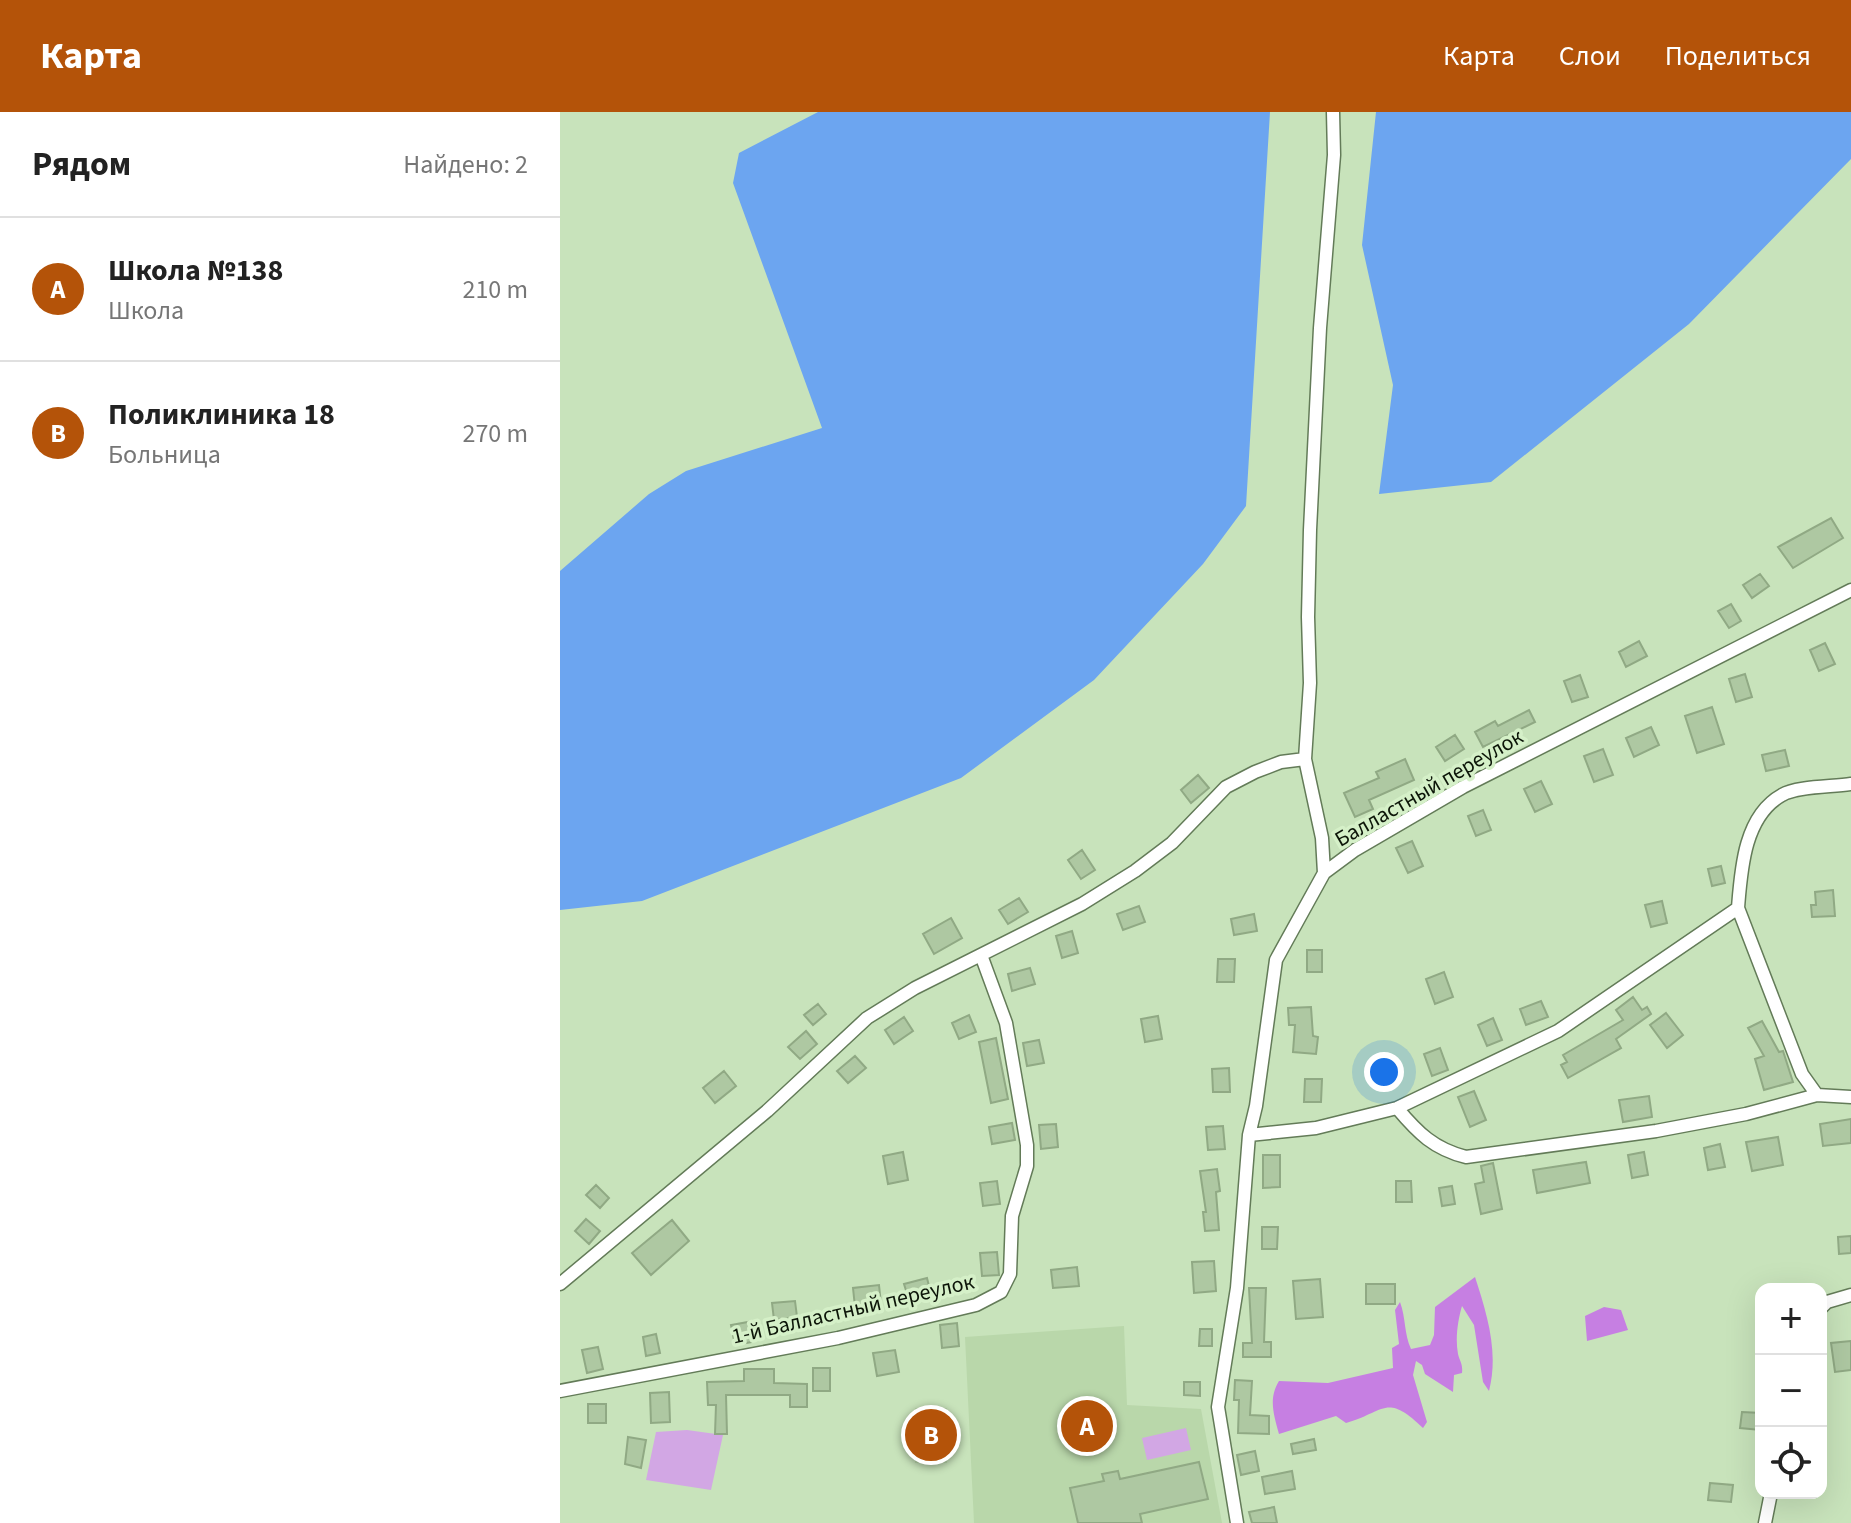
<!DOCTYPE html>
<html lang="ru">
<head>
<meta charset="utf-8">
<style>
	body { margin:0; font-family:"Source Sans 3",sans-serif; background:#f6f6f6; color:#222 }
	.controls { position:absolute; right:24px; bottom:24px; display:grid; overflow:hidden; border-radius:16px; box-shadow:0 8px 32px #0002 }
	.controls button { width:72px; height:72px; display:grid; place-items:center; padding:0; border:0; border-bottom:2px solid #e0e0e0; background:#fff; color:#222; font:40px sans-serif }
	.you { position:absolute; left:824px; top:960px; width:28px; height:28px; margin:-20px; border:6px solid #fff; border-radius:50%; background:#1a73e8; box-shadow:0 0 0 12px #1a73e833 }
	.badge { display:grid; place-items:center; width:52px; height:52px; border-radius:50%; background:#b45309; color:#fff; font-size:26px; font-weight:700 }
	.pin { position:absolute; translate:-50% -50%; border:4px solid #fff; box-shadow:0 2px 8px #0006 }
	.list { margin:0; padding:0; list-style:none }
	h2 { display:flex; justify-content:space-between; align-items:center; height:104px; margin:0; padding:0 32px; font-size:34px }
	h2 small { font-size:26px; font-weight:400; color:#767676 }
	.list li { display:grid; grid-template-columns:52px 1fr auto; gap:24px; align-items:center; box-sizing:border-box; height:144px; padding:0 32px; border-top:2px solid #e0e0e0 }
	.list b { display:block; font-size:30px; white-space:nowrap }
	.list p { margin:0; font-size:26px; white-space:nowrap; color:#767676 }
	.list em { font-size:26px; font-style:normal; color:#767676 }
	.icon { flex:none; width:44px; height:44px; fill:none; stroke:currentColor; stroke-width:2; stroke-linecap:round; stroke-linejoin:round }
	.map { position:relative; flex:none; width:1291px; height:1411px; overflow:hidden }
	header { display:flex; align-items:center; gap:48px; box-sizing:border-box; height:112px; padding:0 40px; background:#b45309; color:#fff }
	header strong { font-size:38px }
	nav { display:flex; gap:44px; margin-inline-start:auto; font-size:28px }
	main { display:flex }
	aside { flex:1; background:#fff }
	.map>svg:first-child { display:block }
</style>
</head>
<body>
<header>
<strong>Карта</strong>
<nav><a>Карта</a><a>Слои</a><a>Поделиться</a></nav>
</header>
<main>
<aside>
<h2>Рядом<small>Найдено: 2</small></h2>
<ul class="list">
<li><span class="badge">A</span><div><b>Школа №138</b><p>Школа</p></div><em>210 m</em></li>
<li><span class="badge">B</span><div><b>Поликлиника 18</b><p>Больница</p></div><em>270 m</em></li>
</ul>
</aside>
<div class="map">
<svg width="1291" height="1411" viewBox="0 0 1291 1411">
	<rect width="100%" height="100%" fill="#c8e3bb"/>
	<path fill="#b9d7aa" d="M564 1214 567 1293 641 1297 662 1411H414L405 1225Z
		M355 1296H387V1351H355Z"/>
	<path fill="#d2a7e4" d="M626 1316 631 1338 587 1348 582 1326Z
		M127 1318 163 1323 151 1378 86 1368 96 1320Z"/>
	<path fill="#c67fe2" d="M915 1165C927 1202 939 1240 929 1279L923 1270 914 1213 902 1194C898 1208 895 1226 898 1242 900 1250 903 1252 902 1261L894 1263 893 1280 865 1262 862 1253 856 1249 853 1263 867 1310 863 1316C826 1280 825 1300 786 1311L776 1304 719 1322C714 1303 708 1287 719 1269L768 1271 833 1256 832 1236 839 1232 835 1198 840 1190C846 1206 844 1222 851 1237L870 1233 874 1223 875 1195Z
		M1044 1195 1061 1198 1068 1218 1027 1229 1025 1204Z"/>
	<path fill="#6ca5f0" d="M258 0H710L686 394 643 452 534 568 401 666 82 789 0 798V459L89 382 126 359 262 316 173 71 179 41Z
		M816 0H1291V47L1129 212 931 370 819 382 833 273 802 133Z"/>
	<path fill="#aec8a2" stroke="#90a984" stroke-width="2" d="M1271 406 1283 426 1233 456 1218 435Z
		M1200 462 1209 474 1192 486 1183 473Z
		M1171 492 1181 509 1169 516 1158 499Z
		M1079 529 1087 544 1066 555 1059 540Z
		M1265 531 1275 552 1259 559 1250 538Z
		M1185 562 1192 585 1176 590 1169 567Z
		M1020 563 1028 585 1012 590 1004 569Z
		M1152 595 1164 632 1137 641 1125 604Z
		M969 598 975 610 923 635 915 620 935 609 938 614Z
		M1091 615 1099 633 1074 645 1066 626Z
		M895 623 904 637 885 649 876 635Z
		M1043 637 1053 663 1034 670 1024 644Z
		M1225 638 1229 654 1206 659 1202 643Z
		M845 647 854 668 809 688 813 697 795 705 784 681 819 666 816 660Z
		M638 663 649 676 631 691 621 678Z
		M981 669 992 692 975 700 964 677Z
		M923 698 931 718 916 724 908 704Z
		M852 729 863 754 848 761 836 736Z
		M522 738 535 758 521 767 508 748Z
		M1161 754 1165 771 1152 774 1148 757Z
		M1273 778 1275 804 1252 805 1251 793H1256L1255 780Z
		M459 786 468 800 448 812 439 798Z
		M1102 789 1107 811 1091 815 1085 793Z
		M579 794 585 810 563 818 557 802Z
		M694 802 697 819 674 823 671 807Z
		M391 806 402 826 374 842 363 822Z
		M512 819 518 841 502 846 496 824Z
		M747 838H762V860H747Z
		M658 847H675L674 870H657Z
		M470 856 475 872 452 879 448 862Z
		M884 860 893 885 875 892 866 867Z
		M1073 885 1082 898 1087 895 1091 902 1056 927 1061 936 1008 966 1001 953 1007 950 1003 943 1063 908 1056 898Z
		M981 889 988 905 966 913 960 897Z
		M258 892 266 902 253 913 244 903Z
		M751 895 753 924 758 925 756 942 733 940 735 913H729L728 896Z
		M1106 901 1123 923 1107 936 1090 913Z
		M409 903 416 920 399 927 392 911Z
		M598 904 602 927 585 930 581 907Z
		M344 905 353 919 334 932 325 918Z
		M933 906 942 928 927 934 918 913Z
		M1202 909 1219 940 1223 939 1233 970 1204 978 1195 947 1204 944 1188 916Z
		M246 919 257 932 240 947 228 935Z
		M436 926 448 987 431 991 419 930Z
		M479 928 484 951 467 954 463 931Z
		M880 936 888 958 872 964 864 942Z
		M295 944 306 956 288 971 277 959Z
		M669 956 670 980H653L652 957Z
		M164 959 176 974 155 991 143 976Z
		M745 967H762L761 990H744Z
		M914 979 926 1008 910 1015 898 985Z
		M1089 984 1092 1005 1063 1010 1059 988Z
		M1291 1007V1031L1263 1034 1260 1012Z
		M452 1011 455 1028 432 1032 429 1015Z
		M496 1012 498 1035 481 1037 479 1013Z
		M663 1014 665 1037 648 1038 646 1015Z
		M1218 1025 1223 1053 1192 1059 1186 1030Z
		M1160 1032 1165 1055 1148 1058 1144 1036Z
		M343 1040 348 1068 328 1072 323 1044Z
		M1084 1040 1088 1063 1072 1066 1068 1043Z
		M703 1043H720V1075L703 1076Z
		M1026 1050 1030 1071 977 1081 973 1058Z
		M933 1051 942 1097 921 1102 915 1072 924 1070 921 1054Z
		M657 1057 660 1079 656 1080 659 1118 645 1119 643 1100H646L640 1059Z
		M437 1069 440 1092 423 1094 420 1071Z
		M836 1069H851L852 1090H836Z
		M36 1073 49 1086 40 1096 26 1083Z
		M892 1074 895 1092 882 1094 879 1076Z
		M26 1107 40 1119 29 1132 15 1119Z
		M112 1108 129 1129 91 1163 72 1141Z
		M702 1115H718L717 1137H702Z
		M1291 1124V1141L1279 1142 1278 1125Z
		M437 1140 439 1163 422 1164 420 1141Z
		M654 1149 656 1179 634 1181 632 1150Z
		M517 1155 519 1174 493 1176 491 1158Z
		M367 1166 371 1182 349 1188 344 1172Z
		M760 1167 763 1205 736 1207 733 1169Z
		M806 1172H835V1192H806Z
		M319 1173 321 1192 295 1195 293 1176Z
		M689 1176H706L704 1230H711V1245H683V1231H692Z
		M235 1189 237 1205 214 1208 212 1191Z
		M188 1210 192 1230 175 1233 171 1213Z
		M397 1211 399 1234 382 1236 380 1213Z
		M640 1217H652V1234H639Z
		M96 1222 100 1241 86 1244 83 1225Z
		M1291 1229V1258L1275 1260 1271 1231Z
		M38 1235 43 1257 27 1261 22 1238Z
		M335 1238 339 1260 317 1264 313 1241Z
		M253 1256H270V1279H253Z
		M184 1257H214V1271L247 1272V1295H230V1283H166L167 1322H155L156 1293H148L147 1270 184 1269Z
		M675 1268 692 1269 690 1303 709 1304V1322L678 1321 679 1288H674Z
		M624 1270H640V1284L624 1283Z
		M109 1280 110 1310 91 1311 90 1281Z
		M28 1292H46V1311H28Z
		M1182 1300 1201 1301 1200 1318 1180 1316Z
		M68 1325 86 1328 81 1356 65 1352Z
		M754 1327 756 1338 733 1342 731 1332Z
		M695 1339 699 1359 681 1363 677 1343Z
		M639 1350 648 1387 580 1402 582 1411H518L510 1376 544 1369 542 1362 558 1359 560 1367Z
		M732 1359 735 1377 705 1382 702 1365Z
		M1150 1371 1173 1373 1171 1390 1148 1388Z
		M714 1395 717 1411H692L689 1400Z"/>
	<g fill="none" stroke-linecap="round" stroke-linejoin="round">
		<g stroke="#637b58" stroke-width="15">
			<path id="minor" d="M764 761 762 726 745 647 750 571 748 505 750 418 760 216 774 43 773 0
				M1178 796 1242 962 1257 983 1291 985
				M837 996C858 1021 874 1037 906 1045L1096 1019 1186 1002 1257 983
				M689 1023 756 1016 837 996 998 919 1178 796C1181 758 1184 704 1222 683 1237 674 1273 675 1291 672
				M0 1172 207 999 307 906 355 876 522 792 575 759 612 731 666 675 695 660 721 650 745 647
				M1261 1196 1267 1190 1291 1183
				M0 1279 278 1226 416 1193 441 1180 450 1162 452 1104 467 1054V1033L446 911 421 843
				M677 1411 658 1295 677 1176 689 1023 696 994 716 848 764 761 795 738 903 675 1291 478
				M1205 1411 1211 1381"/>
		</g>
		<use href="#minor" stroke="#fff" stroke-width="12"/>
	</g>
	<g text-anchor="middle" dominant-baseline="central" stroke-width="7" stroke-linejoin="round" paint-order="stroke">
		<g font-size="22" fill="#0c1508" stroke="#d5f0c8">
			<text transform="translate(869 676) rotate(-30)">Балластный переулок</text>
			<text transform="translate(293 1197) rotate(-13)">1-й Балластный переулок</text>
		</g>
	</g>
</svg>
<div class="controls">
<button>+</button>
<button>−</button>
<button><svg class="icon" aria-label="locate" viewBox="0 0 24 24"><circle cx="12" cy="12" r="6"/><path d="M12 2v4M12 18v4M2 12h4M18 12h4"/></svg></button>
</div>
<div class="you"></div>
<div class="pin badge" style="left:527px;top:1314px">A</div>
<div class="pin badge" style="left:371px;top:1323px">B</div>
</div>
</main>
</body>
</html>
